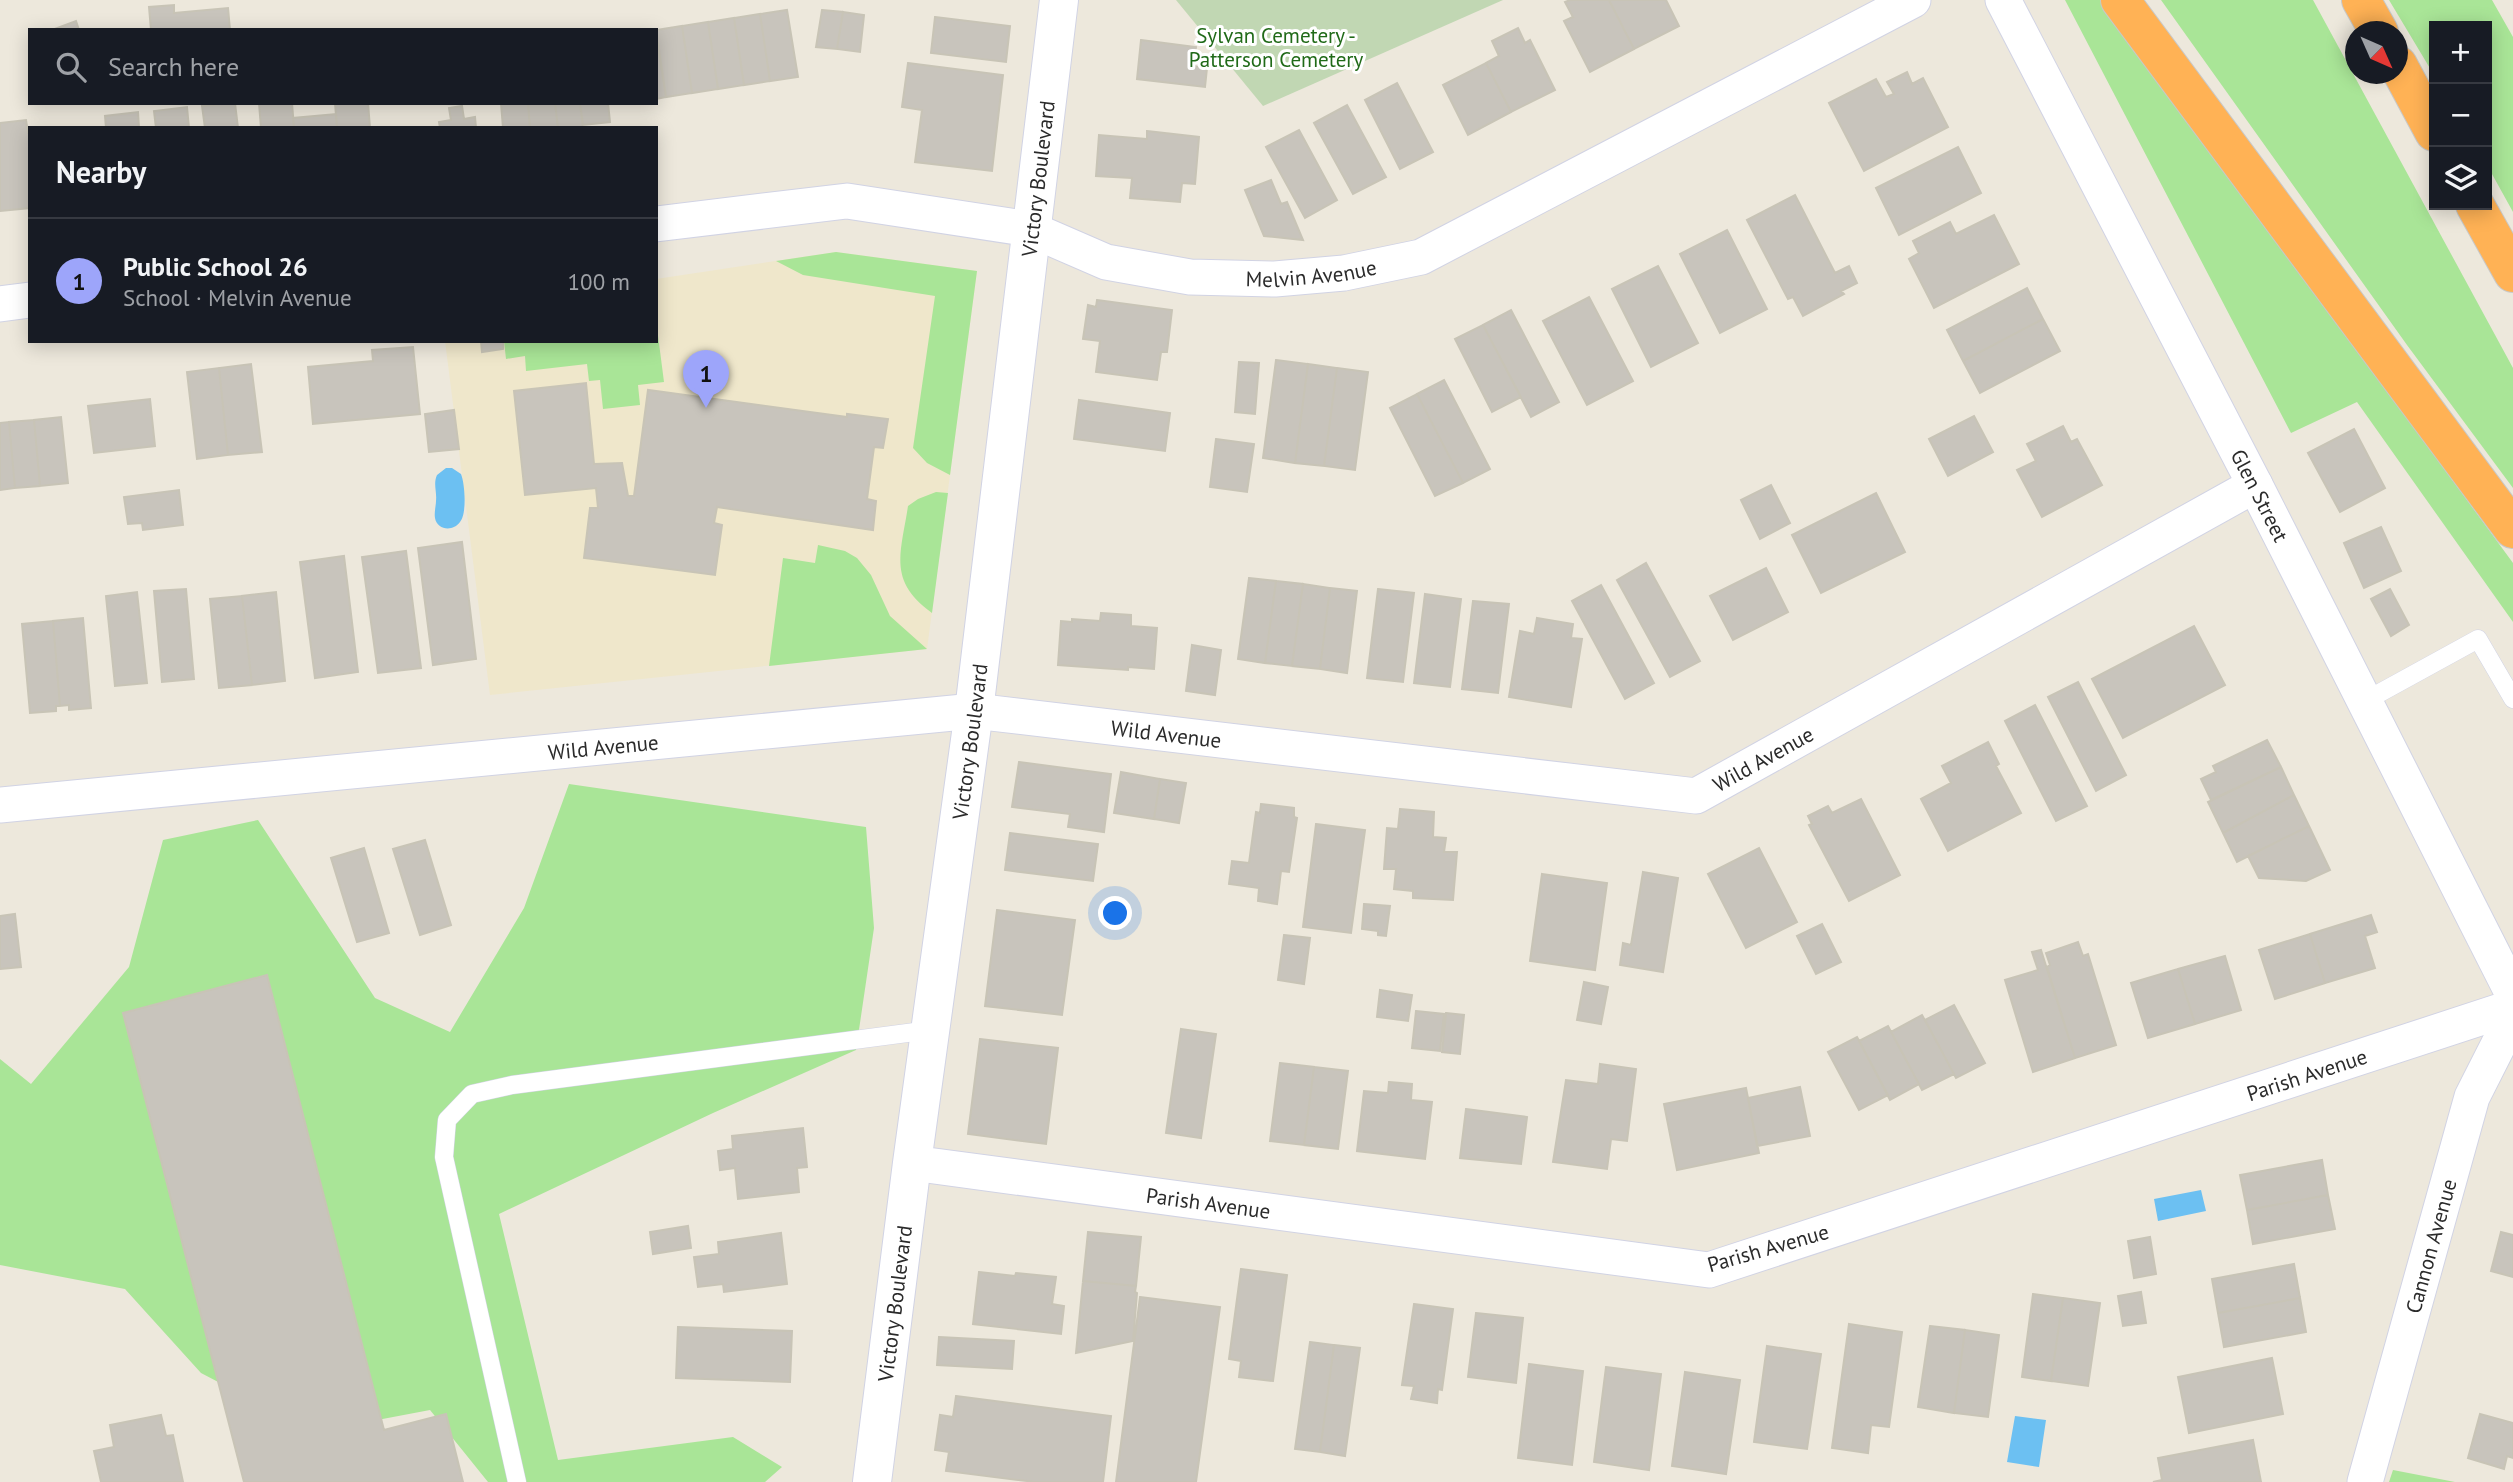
<!DOCTYPE html>
<html lang="en">
<head>
<meta charset="utf-8">
<style>
	body { margin:0; font-family:"PT Sans",sans-serif; background:#20242c; color:#f1f3f6 }
	.controls { position:absolute; right:21px; top:21px; display:grid; overflow:hidden; border-radius:0px; box-shadow:0 4px 18px #0003 }
	.controls button { width:63px; height:63px; display:grid; place-items:center; padding:0; border:0; border-bottom:2px solid #363941; background:#171b24; color:#f1f3f6; font:35px sans-serif }
	.compass { position:absolute; left:2345px; top:21px; width:63px; height:63px; border-radius:50%; background:#171b24; box-shadow:0 4px 18px #0003; rotate:135deg }
	.you { position:absolute; left:1116px; top:914px; width:24px; height:24px; margin:-18px; border:5px solid #fff; border-radius:50%; background:#1a73e8; box-shadow:0 0 0 10px #1a73e833 }
	.badge { display:grid; place-items:center; width:46px; height:46px; border-radius:50%; background:#9da5fa; color:#111; font-size:23px; font-weight:700 }
	.pin { position:absolute; translate:-50% -58px; filter:drop-shadow(0 2px 4px #0008) }
	.pin::after { content:''; position:absolute; top:37px; width:24px; height:21px; background:inherit; clip-path:polygon(0 0,100% 0,50% 100%) }
	.list { margin:0; padding:0; list-style:none }
	h2 { display:flex; justify-content:space-between; align-items:center; height:91px; margin:0; padding:0 28px; font-size:30px }
	h2 small { font-size:23px; font-weight:400; color:#9ea1a6 }
	.list li { display:grid; grid-template-columns:46px 1fr auto; gap:21px; align-items:center; box-sizing:border-box; height:126px; padding:0 28px; border-top:2px solid #363941 }
	.list b { display:block; font-size:26px; white-space:nowrap }
	.list p { margin:0; font-size:23px; white-space:nowrap; color:#9ea1a6 }
	.list em { font-size:23px; font-style:normal; color:#9ea1a6 }
	.icon { flex:none; width:38px; height:38px; fill:none; stroke:currentColor; stroke-width:2; stroke-linecap:round; stroke-linejoin:round }
	.map { position:relative; flex:none; width:2513px; height:1482px; overflow:hidden }
	.search { position:absolute; background:#171b24; box-shadow:0 4px 18px #0003; left:28px; top:28px; width:630px; height:77px; display:flex; align-items:center; gap:18px; box-sizing:border-box; padding:0 24px; border-radius:0px; color:#9ea1a6; font-size:26px }
	.panel { position:absolute; background:#171b24; box-shadow:0 4px 18px #0003; left:28px; top:126px; width:630px; height:217px; border-radius:0px }
	.map>svg:first-child { display:block }
</style>
</head>
<body>
<div class="map">
<svg width="2513" height="1482" viewBox="0 0 2513 1482">
	<rect width="100%" height="100%" fill="#ede8dc"/>
	<path fill="#efe7cb" d="M836 252 977 271 927 649 490 695 445 341H656V279Z"/>
	<path fill="#a9e597" d="M2065 0H2101L2513 563V622L2357 402 2291 433Z
		M2161 0H2313L2513 368V488L2407 345Z
		M2389 0H2492L2513 37V212L2487 165V26H2434V75Z
		M836 252 977 271 950 475 927 463 913 448 935 296 803 275 776 261Z
		M656 320 664 382 638 385 640 405 603 409 600 380 589 381 587 364 526 371 525 356 506 359 504 341H656Z
		M936 492 948 493 932 613C887 581 901 553 908 506L918 499Z
		M818 545 845 551 857 558 871 575 890 616 927 649 769 666 783 558 815 563Z
		M569 784 866 827 874 928 856 1050 713 1113 499 1214 558 1460 733 1437 782 1467 765 1482H488L430 1410 314 1432 201 1373 125 1289 0 1265V1059L31 1084 129 967 163 840 258 820 375 998 450 1032 524 908Z
		M2393 1470 2455 1482H2389Z"/>
	<path fill="#c1d7b3" d="M1176 0H1503L1263 106Z"/>
	<path fill="#6cc0f2" d="M446 468H452L461 474C465 484 467 514 460 522 453 532 437 530 435 518 434 512 436 506 436 501 437 491 433 484 437 475Z
		M2201 1190 2206 1211 2158 1221 2154 1199Z
		M2015 1416 2046 1420 2039 1467 2007 1462Z"/>
	<path fill="#c8c4bc" stroke="#c8c4b6" stroke-width="2" d="M1570 0H1609L1634 49 1590 72 1564 21 1573 17 1565 2Z
		M1609 0H1666L1679 26 1634 49Z
		M174 5V13L228 8 230 30H151L149 7Z
		M787 10 798 77 770 81 760 14Z
		M822 10 843 12 837 49 816 47Z
		M843 12 864 15 860 52 837 49Z
		M760 14 770 81 744 85 734 18Z
		M935 17 1010 26 1006 62 931 53Z
		M734 18 744 85 718 89 708 22Z
		M76 21 79 30H52Z
		M708 22 718 89 692 93 682 26Z
		M682 26 692 93 666 97 656 30Z
		M1518 28 1525 43 1530 40 1555 90 1511 112 1486 63 1499 56 1492 41Z
		M656 34 666 97 656 99Z
		M1141 40 1196 47 1193 66 1207 68 1205 87 1137 79Z
		M908 63 1003 75 992 171 915 162 922 110 902 107Z
		M1486 63 1511 112 1468 135 1443 85Z
		M1907 72 1912 84 1923 78 1948 127 1864 171 1829 103 1876 79 1886 97 1894 94 1887 82Z
		M1397 83 1433 152 1400 169 1365 100Z
		M235 103 238 128H205L202 106Z
		M259 103H292L294 128H261Z
		M335 103H368L370 128H337Z
		M501 103H528L530 128H503Z
		M528 103H555L558 128H530Z
		M555 103H580L583 128H558Z
		M580 103H608L610 122 583 125Z
		M1347 105 1386 177 1353 194 1314 123Z
		M462 106 464 119 475 117 476 128H440L439 122 451 120 449 108Z
		M187 107 189 128H156L154 111Z
		M138 112 139 128H106L105 116Z
		M336 114 337 128H294L293 118Z
		M26 120 28 133H30V208L0 211V123Z
		M1299 130 1337 200 1305 218 1266 147Z
		M1147 131 1199 137 1195 184 1182 183 1180 202 1130 198 1132 178 1096 176 1099 135 1147 139Z
		M1958 147 1981 193 1899 235 1876 188Z
		M1271 180 1281 204 1287 202 1303 240 1264 236 1245 190Z
		M1795 195 1835 273 1849 266 1857 283 1841 291 1844 294 1803 316 1793 297 1788 299 1747 220Z
		M1994 215 2019 264 1934 308 1909 259 1919 253 1913 241 1950 222 1956 234Z
		M1727 230 1767 309 1720 333 1680 254Z
		M1658 266 1698 343 1651 367 1612 289Z
		M2027 288 2043 319 1963 361 1947 330Z
		M1589 297 1633 381 1587 405 1543 321Z
		M1097 300 1172 310 1167 352H1161L1157 380 1096 372 1100 341 1083 339 1088 305 1096 307Z
		M1511 310 1559 402 1531 417 1483 325Z
		M2043 319 2060 351 1980 393 1963 361Z
		M1483 325 1521 397 1492 412 1455 339Z
		M481 341H503V349L482 352Z
		M413 347 420 414 313 424 308 367 373 361 372 350Z
		M1276 360 1308 364 1295 463 1263 458Z
		M1239 362 1259 363 1255 414 1235 412Z
		M251 364 262 452 228 455 219 368Z
		M1308 364 1337 368 1324 466 1295 463Z
		M219 368 228 455 197 459 187 372Z
		M1337 368 1368 372 1355 470 1324 466Z
		M1444 380 1490 469 1463 483 1417 394Z
		M586 383 594 464 622 463 628 496H634L648 390 847 417V414L888 419 883 448 874 447 867 499 876 501 873 530 717 507 714 523 722 525 715 575 584 558 590 508H598L596 488 525 495 514 391Z
		M1417 394 1463 483 1435 496 1390 408Z
		M150 399 155 446 94 453 88 406Z
		M1079 400 1170 413 1165 451 1074 439Z
		M454 410 459 449 429 452 425 414Z
		M1974 416 1993 452 1948 476 1929 439Z
		M61 417 68 483 40 486 34 420Z
		M34 420 40 486 15 488 9 422Z
		M9 422 15 488 0 490V423Z
		M2063 426 2071 442 2077 439 2102 485 2042 517 2017 470 2036 461 2027 444Z
		M2354 429 2385 488 2340 512 2308 453Z
		M1216 439 1254 444 1247 492 1210 487Z
		M1771 485 1790 523 1760 539 1741 500Z
		M179 490 183 525 143 530 142 523 128 524 124 497Z
		M1876 493 1905 552 1821 593 1792 535Z
		M2381 527 2401 571 2364 588 2344 543Z
		M462 542 476 659 433 665 418 548Z
		M406 551 421 668 378 673 362 557Z
		M344 556 358 672 315 678 300 562Z
		M1646 563 1700 661 1670 677 1617 580Z
		M1766 568 1788 612 1733 640 1710 596Z
		M1249 578 1276 581 1265 663 1238 659Z
		M1276 581 1303 584 1292 666 1265 663Z
		M1303 584 1330 588 1320 669 1292 666Z
		M1601 585 1654 683 1625 699 1572 601Z
		M1330 588 1357 591 1347 673 1320 669Z
		M186 589 194 679 162 682 154 591Z
		M1378 589 1414 593 1403 682 1367 678Z
		M2390 589 2409 625 2391 636 2371 599Z
		M137 592 147 683 115 686 106 596Z
		M276 592 285 681 252 685 242 596Z
		M1425 594 1461 599 1450 687 1414 683Z
		M242 596 252 685 219 688 210 599Z
		M1473 601 1509 604 1498 693 1462 689Z
		M1101 613 1131 615V626L1157 628 1154 669 1128 667V670L1058 665 1061 621 1072 622V619L1100 621Z
		M83 618 91 708 69 710V705L60 706 53 621Z
		M1537 618 1573 624 1571 638 1582 639 1571 707 1509 697 1520 631 1534 634Z
		M53 621 60 706H56V711L30 713 22 624Z
		M2194 626 2225 685 2123 738 2092 679Z
		M1192 645 1221 650 1215 695 1186 691Z
		M2078 682 2126 775 2096 791 2048 697Z
		M2035 705 2087 806 2056 821 2005 721Z
		M2267 740 2281 767 2211 800 2201 779 2216 772 2213 766Z
		M1988 742 1999 764 1996 766 2021 813 1948 851 1921 799 1951 783 1942 766Z
		M1019 762 1111 774 1104 832 1068 827 1070 814 1012 807Z
		M2281 767 2294 795 2223 833 2208 802Z
		M1121 772 1160 779 1154 819 1114 813Z
		M1160 779 1186 783 1179 823 1154 819Z
		M2294 795 2309 826 2237 862 2223 833Z
		M1861 799 1900 875 1849 901 1809 825 1812 824 1808 816 1828 806 1832 813Z
		M1261 804 1294 808V817L1297 818 1289 872 1281 871 1277 904 1258 901 1259 888 1229 884 1232 861 1249 863 1256 812 1260 813Z
		M1400 809 1434 812 1433 837 1446 838 1444 852H1457L1453 900 1413 898V891L1394 889 1396 869H1384L1387 828 1398 829Z
		M1316 824 1365 830 1351 933 1303 927Z
		M2309 826 2330 870 2306 881 2259 878 2248 856Z
		M1010 833 1098 844 1093 881 1005 870Z
		M425 840 451 925 420 935 393 849Z
		M364 848 389 933 357 942 331 858Z
		M1759 848 1797 922 1746 948 1708 874Z
		M1643 872 1678 878 1663 972 1620 965 1623 943 1631 945Z
		M1542 874 1607 883 1595 970 1530 961Z
		M1364 904 1390 906 1386 936 1378 935V931L1362 929Z
		M997 910 1075 920 1062 1015 985 1006Z
		M15 914 21 967 0 969V916Z
		M2371 915 2377 932 2365 936 2375 968 2325 983 2310 934Z
		M1822 924 1841 962 1816 974 1797 936Z
		M2310 934 2325 983 2275 999 2259 950Z
		M1284 935 1310 938 1304 984 1278 980Z
		M2078 942 2083 956 2088 954 2116 1045 2075 1058 2047 967 2050 965 2046 953Z
		M2041 950 2075 1058 2033 1072 2005 980 2038 970 2032 952Z
		M2225 956 2241 1010 2195 1024 2178 969Z
		M2178 969 2195 1024 2148 1038 2131 983Z
		M267 975 384 1430 446 1414 463 1482H244L123 1013Z
		M1584 982 1608 987 1601 1024 1577 1020Z
		M1380 990 1412 995 1408 1021 1377 1017Z
		M1954 1005 1985 1063 1956 1078 1925 1020Z
		M1416 1011 1444 1014 1440 1051 1412 1048Z
		M1446 1013 1464 1015 1460 1054 1442 1052Z
		M1922 1015 1954 1074 1922 1090 1891 1032Z
		M1888 1026 1919 1084 1890 1100 1859 1041Z
		M1181 1029 1216 1034 1201 1138 1166 1133Z
		M1857 1037 1888 1095 1859 1110 1828 1052Z
		M980 1039 1058 1048 1046 1144 968 1134Z
		M1280 1063 1314 1067 1304 1145 1270 1141Z
		M1600 1064 1636 1069 1627 1141 1611 1139 1607 1169 1553 1162 1566 1080 1598 1084Z
		M1314 1067 1348 1071 1338 1149 1304 1145Z
		M1389 1082 1412 1084 1411 1100 1432 1102 1425 1159 1357 1151 1364 1091 1388 1093Z
		M1800 1087 1810 1136 1757 1146 1748 1098Z
		M1746 1088 1759 1153 1677 1170 1664 1104Z
		M1466 1109 1527 1117 1521 1164 1460 1158Z
		M803 1128 807 1167 797 1168 799 1192 738 1199 735 1168 720 1170 718 1151 733 1149 732 1136Z
		M2322 1160 2328 1195 2247 1210 2240 1175Z
		M2328 1195 2335 1229 2253 1244 2247 1210Z
		M688 1226 691 1248 653 1254 650 1232Z
		M1088 1232 1141 1237 1136 1286 1083 1281Z
		M2501 1232 2513 1235V1277L2491 1271Z
		M781 1233 787 1284 724 1292 723 1284 698 1287 694 1257 719 1254 718 1242Z
		M2150 1237 2156 1274 2134 1278 2128 1241Z
		M2294 1264 2300 1298 2218 1313 2212 1279Z
		M1241 1269 1287 1275 1273 1381 1239 1377 1241 1361 1229 1359Z
		M979 1272 1015 1276 1016 1273 1056 1277 1052 1304 1064 1306 1061 1334 973 1324Z
		M1083 1281 1136 1286 1135 1292 1137 1293 1133 1341 1076 1353Z
		M2141 1292 2146 1323 2123 1326 2118 1296Z
		M2033 1294 2063 1298 2051 1381 2022 1377Z
		M1140 1297 1220 1307 1196 1482H1116Z
		M2063 1298 2100 1303 2088 1386 2051 1381Z
		M2300 1298 2306 1332 2224 1347 2218 1313Z
		M1414 1304 1453 1309 1442 1390 1438 1389 1437 1403 1411 1399 1414 1386 1402 1385Z
		M1476 1313 1523 1318 1516 1383 1468 1377Z
		M1849 1324 1902 1332 1889 1427 1871 1425 1868 1453 1832 1448Z
		M1930 1326 1965 1330 1954 1413 1918 1407Z
		M678 1327 792 1331 790 1382 676 1378Z
		M1965 1330 1999 1335 1988 1417 1954 1413Z
		M939 1337 1014 1341 1012 1369 937 1365Z
		M1310 1342 1334 1345 1320 1452 1295 1449Z
		M1334 1345 1360 1348 1345 1456 1320 1452Z
		M1767 1346 1821 1354 1807 1449 1754 1442Z
		M2272 1358 2283 1414 2189 1433 2178 1377Z
		M1529 1364 1583 1371 1572 1465 1518 1458Z
		M1606 1367 1661 1374 1649 1470 1594 1462Z
		M1685 1372 1740 1380 1726 1474 1672 1466Z
		M956 1396 1111 1416 1103 1482H1035L946 1471 949 1452 935 1450 940 1415 953 1417Z
		M2480 1414 2513 1423V1458L2507 1456 2504 1469 2468 1458Z
		M161 1415 166 1436 173 1435 183 1482H101L94 1451 114 1447 110 1425Z
		M2253 1440 2261 1482H2153L2162 1480 2158 1458Z"/>
	<g fill="none" stroke-linecap="round" stroke-linejoin="round">
		<g stroke="#d1d3e4" stroke-width="19">
			<path id="lane" d="M2365 701 2478 639 2513 699
				M517 1482 444 1157 447 1120 472 1094 512 1085 930 1030"/>
		</g>
		<g stroke="#d1d3e4" stroke-width="37">
			<g id="street">
				<path id="s1" d="M2003 0 2255 485 2513 994"/>
				<path id="s2" d="M656 224 847 201 1030 229 1106 262 1190 277 1275 279 1344 273 1421 257 1913 0"/>
				<path d="M0 304 30 300"/>
				<path id="s3" d="M0 805 974 711 1696 796 2255 485"/>
				<path id="s4" d="M912 1163 1709 1270 2513 1007"/>
				<path id="s5" d="M2365 1482 2472 1097 2513 1016"/>
			</g>
		</g>
		<g stroke="#d1d3e4" stroke-width="40">
			<g id="secondary">
				<path id="s6" d="M872 1482 912 1163 974 711 1059 0"/>
			</g>
		</g>
		<g stroke="#c8c8c8" stroke-width="40">
			<path id="highway" d="M2120 0 2513 529
				M2361 0 2379 32
				M2398 65 2434 132
				M2475 205 2513 273"/>
		</g>
		<use href="#lane" stroke="#fff" stroke-width="18"/>
		<use href="#street" stroke="#fff" stroke-width="35"/>
		<use href="#secondary" stroke="#fff" stroke-width="38"/>
		<use href="#highway" stroke="#ffb255" stroke-width="38"/>
	</g>
	<g text-anchor="middle" dominant-baseline="central" stroke-width="6" stroke-linejoin="round" paint-order="stroke">
		<g font-size="21" fill="#206a18" stroke="#fff">
			<text x="1276" y="35">Sylvan Cemetery -<tspan x="1276" dy="24">Patterson Cemetery</tspan></text>
		</g>
		<g font-size="21" fill="#2b2b2b" stroke="#fff">
			<text stroke="none"><textPath href="#s6" startOffset="1314">Victory Boulevard</textPath></text>
			<text stroke="none"><textPath href="#s2" startOffset="667">Melvin Avenue</textPath></text>
			<text stroke="none"><textPath href="#s1" startOffset="558">Glen Street</textPath></text>
			<text stroke="none"><textPath href="#s3" startOffset="1172">Wild Avenue</textPath></text>
			<text stroke="none"><textPath href="#s6" startOffset="747">Victory Boulevard</textPath></text>
			<text stroke="none"><textPath href="#s3" startOffset="606">Wild Avenue</textPath></text>
			<text stroke="none"><textPath href="#s3" startOffset="1782">Wild Avenue</textPath></text>
			<text stroke="none"><textPath href="#s4" startOffset="1433">Parish Avenue</textPath></text>
			<text stroke="none"><textPath href="#s4" startOffset="299">Parish Avenue</textPath></text>
			<text stroke="none"><textPath href="#s5" startOffset="245">Cannon Avenue</textPath></text>
			<text transform="translate(1768 1248) rotate(-16)">Parish Avenue</text>
			<text stroke="none"><textPath href="#s6" startOffset="180">Victory Boulevard</textPath></text>
		</g>
	</g>
</svg>
<div class="controls">
<button>+</button>
<button>−</button>
<button><svg class="icon" aria-label="layers" viewBox="0 0 24 24"><path d="M12 4l9 5-9 5-9-5zM3 14l9 5 9-5"/></svg></button>
</div>
<svg class="compass" viewBox="-18 -18 36 36"><path d="M0-13l5 13h-10z" fill="#e53935"/><path d="M0 13l5-13h-10z" fill="#9ea1a6"/></svg>
<div class="you"></div>
<div class="pin badge" style="left:706px;top:408px">1</div>
<div class="search"><svg class="icon" aria-label="search" viewBox="0 0 24 24"><circle cx="10" cy="10" r="6"/><path d="M15 15l6 6"/></svg>Search here</div>
<section class="panel">
<h2>Nearby<small></small></h2>
<ul class="list">
<li><span class="badge">1</span><div><b>Public School 26</b><p>School · Melvin Avenue</p></div><em>100 m</em></li>
</ul>
</section>
</div>
</body>
</html>
